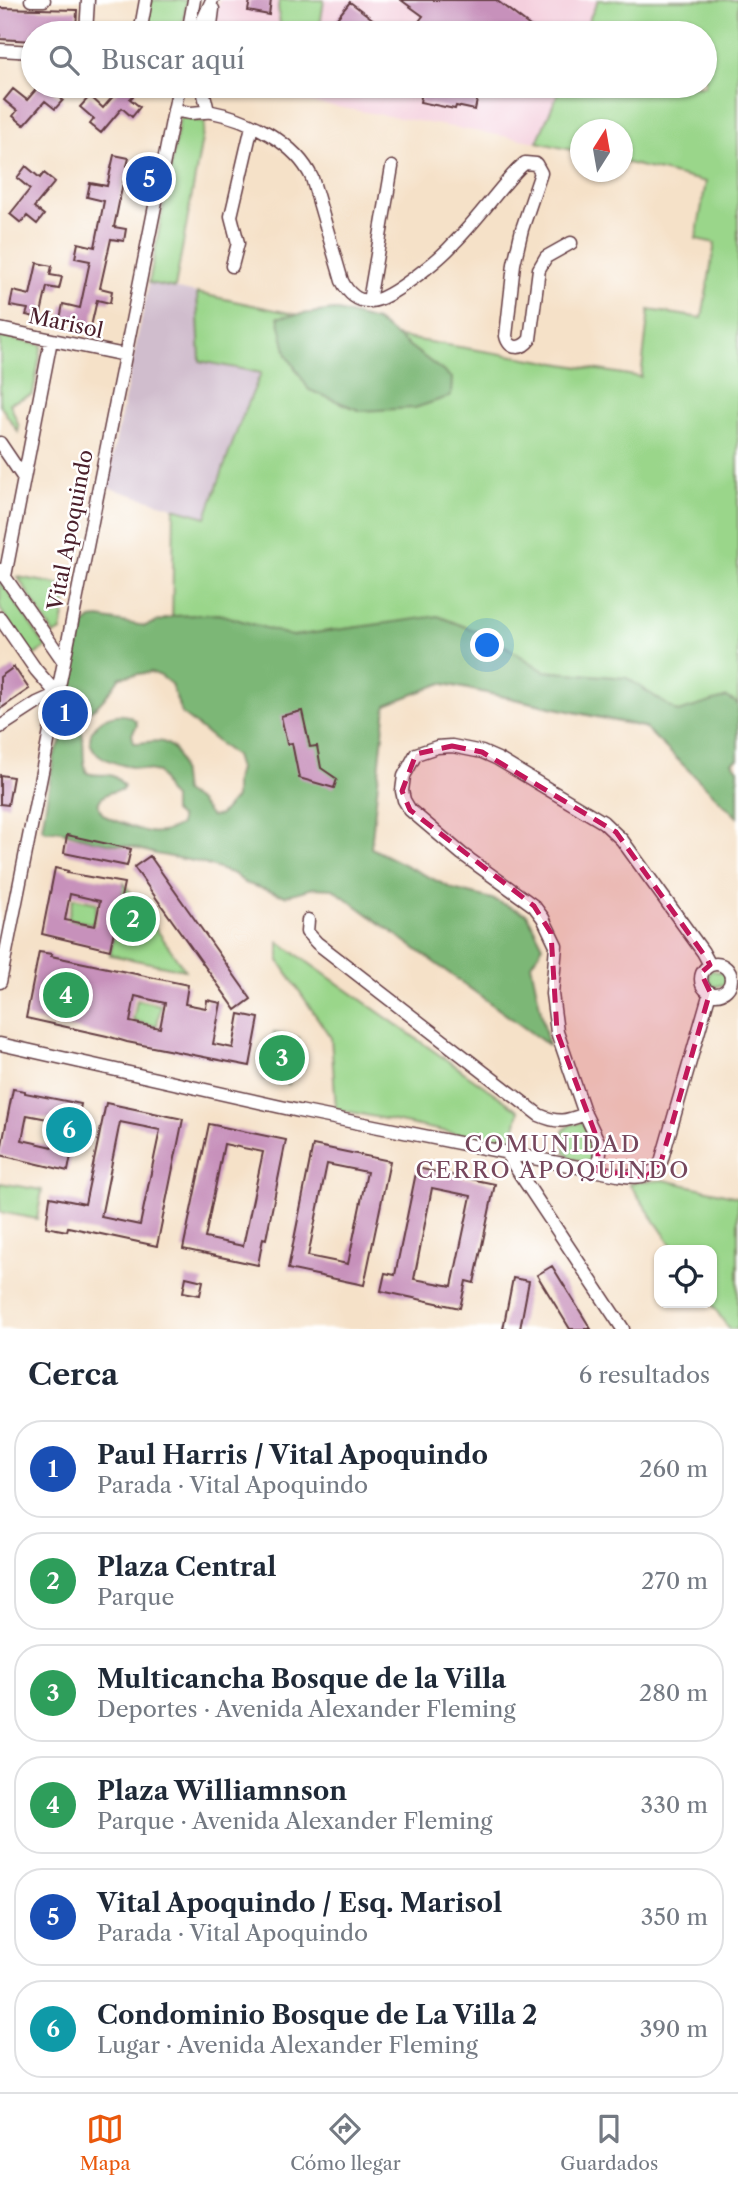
<!DOCTYPE html>
<html lang="es">
<head>
<meta charset="utf-8">
<style>
	body { margin:0; font-family:"Libre Caslon Text",serif; background:#f6f6f7; color:#1f2937 }
	.controls { position:absolute; right:21px; bottom:21px; display:grid; overflow:hidden; border-radius:14px; box-shadow:0 2px 5px #0004 }
	.controls button { width:63px; height:63px; display:grid; place-items:center; padding:0; border:0; border-bottom:2px solid #e0e1e3; background:#fff; color:#1f2937; font:35px sans-serif }
	.compass { position:absolute; left:570px; top:119px; width:63px; height:63px; border-radius:50%; background:#fff; box-shadow:0 2px 5px #0004; rotate:11deg }
	.you { position:absolute; left:488px; top:646px; width:24px; height:24px; margin:-18px; border:5px solid #fff; border-radius:50%; background:#1a73e8; box-shadow:0 0 0 10px #1a73e833 }
	.badge { display:grid; place-items:center; width:46px; height:46px; border-radius:50%; background:#ea580c; color:#fff; font-size:23px; font-weight:700 }
	.pin { position:absolute; translate:-50% -50%; border:4px solid #fff; box-shadow:0 2px 7px #0006 }
	.list { margin:0; padding:0; list-style:none }
	h2 { display:flex; justify-content:space-between; align-items:center; height:91px; margin:0; padding:0 28px; font-size:30px }
	h2 small { font-size:23px; font-weight:400; color:#747a83 }
	.list li { display:grid; grid-template-columns:46px 1fr auto; gap:21px; align-items:center; box-sizing:border-box; height:98px; margin:0 14px 14px; padding:0 14px; border:2px solid #e0e1e3; border-radius:28px }
	.list b { display:block; font-size:26px; white-space:nowrap }
	.list p { margin:0; font-size:23px; white-space:nowrap; color:#747a83 }
	.list em { font-size:23px; font-style:normal; color:#747a83 }
	.icon { flex:none; width:38px; height:38px; fill:none; stroke:currentColor; stroke-width:2; stroke-linecap:round; stroke-linejoin:round }
	.map { position:relative; flex:none; width:738px; height:1329px; overflow:hidden }
	.search { position:absolute; background:#fff; box-shadow:0 2px 5px #0004; left:21px; right:21px; top:21px; height:77px; display:flex; align-items:center; gap:18px; box-sizing:border-box; padding:0 24px; border-radius:38px; color:#747a83; font-size:26px }
	.sheet { height:763px; background:#fff }
	nav { display:flex; justify-content:space-around; align-items:center; box-sizing:border-box; height:98px; border-top:2px solid #e0e1e3; background:#fff; font-size:19px; color:#747a83 }
	nav a { display:grid; justify-items:center; gap:4px }
	nav .on { color:#ea580c }
	.map>svg:first-child { display:block }
</style>
</head>
<body>
<div class="map">
<svg width="738" height="1329" viewBox="0 0 738 1329">
	<rect width="100%" height="100%" fill="#fff"/>
	<filter id="ink" filterUnits="userSpaceOnUse"><feTurbulence type="fractalNoise" baseFrequency=".0143" numOctaves="2"/><feDisplacementMap in="SourceGraphic" scale="14" xChannelSelector="R" yChannelSelector="G"/><feConvolveMatrix kernelMatrix="1 2 1 2 8 2 1 2 1" color-interpolation-filters="sRGB"/></filter>
	<filter id="wash" filterUnits="userSpaceOnUse"><feTurbulence type="fractalNoise" baseFrequency=".00686" numOctaves="4" result="noise"/><feDisplacementMap in="SourceGraphic" scale="28" xChannelSelector="R" yChannelSelector="G"/><feGaussianBlur stdDeviation="1.57" result="paint"/><feColorMatrix in="noise" values="0 0 0 0 0 0 0 0 0 0 0 0 0 0 0 0 0 1.4 0 .05"/><feComposite in="paint" operator="in"/></filter>
	<g filter="url(#wash)">
		<rect width="100%" height="100%" fill="#f5e1c8"/>
		<path fill="#f4cfdd" d="M220 0H598L583 33H206Z
			M217 86H561L537 142Z"/>
		<path fill="#d0bdcd" d="M149 283 197 293 200 360 261 372 239 425 206 517 106 487Z"/>
		<path fill="#9ad68a" stroke="#727a5a" stroke-width="2" d="M150 0H187L181 33H145Z
			M279 0H324L319 33H281L278 7Z
			M598 0H738V748L389 672 172 628 174 508 206 517 239 425 261 373 200 361 197 293 405 338 641 377 649 310 702 318 715 243 696 239 706 182 623 162 622 130H580V152L537 142 561 86H705V33H583Z
			M287 86H327L332 98 288 90Z
			M180 117 205 122 175 288 149 283Z
			M0 337 42 345 33 394 10 403 19 427 18 432 0 405Z
			M18 577 69 586 61 631 54 635Z
			M0 580 46 647 33 656 0 609Z
			M124 883 185 970 110 955Z
			M73 898 97 903 93 924 68 919Z
			M279 942 519 1111 511 1145 336 1109 331 1038 279 961Z
			M710 970 728 974 726 984 713 987 708 979Z
			M56 982 80 987 76 1008 52 1003Z
			M137 1000 161 1005 157 1026 133 1021Z
			M274 1033 299 1038 289 1084 264 1079Z
			M583 1122 596 1155 588 1162 573 1159 565 1152 563 1131 570 1125Z
			M664 1180 738 1197V1329H729L711 1303 712 1250H675L629 1183Z
			M0 1183 42 1190 37 1219 0 1212Z"/>
		<path fill="#7bb776" stroke="#626b50" stroke-width="2" d="M334 310 376 321 452 378 451 396 415 408 361 411 309 390 287 355 278 317Z
			M219 614 292 636 438 616 491 637 544 671 627 678 678 712 727 697 738 704V759L732 762 738 769V818L644 727 442 683 386 705 371 848 453 889 492 899 527 914 543 946 531 964 548 1045 333 889 313 888 285 896 245 883 234 874 198 862 156 854 132 847 95 841 58 830 46 831 42 828 54 756 67 728 76 726 80 727C87 741 80 757 87 773 104 779 109 767 124 786L122 790C110 791 91 798 102 813 107 819 114 820 122 823 143 832 158 838 180 825V818L173 812V798C162 789 166 782 158 772 141 768 120 767 104 758 67 738 113 700 136 721L137 725 132 734 134 743C144 744 154 739 163 742 183 748 181 775 184 792L199 802 211 817 220 815 235 798V782L239 769 235 756 182 714 171 684 161 676 151 672 120 677C108 693 92 724 68 709L65 691 74 675 76 644 83 633 84 625 91 619 99 618 145 626 174 616Z"/>
		<g id="blocks">
			<path fill="#c791bb" fill-rule="evenodd" d="M250 0H271L269 15 248 11Z
				M401 0H496L539 33H453L446 27 441 33H410L423 16Z
				M350 2 391 33H335L329 28Z
				M0 8 77 10 76 33H33V41L0 39Z
				M39 86H59L53 92 63 100 55 109 45 101 24 125 13 116 17 111 4 100 13 89 27 100Z
				M122 86H128L136 93 130 99 140 107 132 117 122 108 101 133 90 124 94 119 80 107 90 96 103 108Z
				M423 86H472L471 88 479 90 475 110 456 106 455 109 420 102Z
				M114 155 129 158 127 166 139 169 136 181 124 178 114 227 126 229 124 241 111 239 100 288 112 291 110 303 97 300 90 331 76 328 78 322 60 319 63 304 80 308 90 261 75 258 78 243 95 247 104 201 87 197 90 183 107 186Z
				M26 166 40 178 44 173 55 182 34 207 44 215 37 224 27 216 21 223 10 214 30 189 17 178Z
				M37 263 52 266 50 275 62 277 59 289 47 287 40 318 26 315 28 309 10 306 13 291 30 295Z
				M14 667 29 689 0 709V677Z
				M302 711 310 747 317 746 321 768 337 779 334 788 299 778 292 743 287 744 281 716Z
				M0 775 13 777 8 805 0 804Z
				M67 835 131 849 127 866 64 853Z
				M150 856 251 999 236 1010 134 867Z
				M55 868 68 871 67 873 124 883 110 950 42 934ZM70 894 100 901 95 926 65 920Z
				M39 952 52 954 51 956 188 985 185 1004 206 1008 207 1000 221 1003 213 1044 233 1048 239 1014 259 1018 250 1066 127 1042 107 1036 26 1018ZM54 978 84 984 79 1010 49 1003ZM135 996 165 1003 160 1028 130 1022Z
				M13 1089 25 1091V1093L81 1104 68 1171 0 1155ZM27 1115 58 1121 53 1147 22 1140Z
				M106 1103 183 1119 157 1246 68 1227 67 1231 46 1227 50 1197 85 1204ZM120 1122 160 1130 140 1225 101 1217Z
				M209 1124 286 1140 266 1239 263 1238 258 1265 183 1249ZM224 1144 263 1152 243 1246 205 1238Z
				M313 1145 390 1161 364 1285 288 1269ZM327 1164 367 1172 348 1264 308 1256Z
				M417 1168 495 1184 474 1283 466 1281 460 1308 381 1291 385 1273 395 1275ZM432 1188 471 1196 452 1286 414 1279Z
				M552 1266 591 1329H570L537 1275Z
				M186 1277 203 1281 200 1295 183 1292Z
				M513 1278 529 1281 520 1329H503Z"/>
		</g>
	</g>
	<g filter="url(#ink)">
		<use href="#blocks" fill-opacity="0" stroke="#643c43" stroke-width="2"/>
		<g fill="none" stroke-linecap="round" stroke-linejoin="round">
			<g stroke="#643c43" stroke-width="15">
				<path id="minor" d="M31 0H44
					M86 33 88 0
					M140 33 146 0
					M188 33 194 0
					M197 33 212 0
					M210 33 213 9
					M0 50 33 52
					M202 86 208 111
					M174 110C179 111 185 112 190 113 198 113 205 111 212 112 249 119 296 143 312 178L342 281C348 293 357 302 371 301 390 300 441 258 454 243 472 225 487 205 503 186 510 178 517 169 525 163L536 164 541 173 522 229 514 264 506 336C509 350 522 350 530 339L539 269 546 257 571 243
					M232 266 238 243 231 216 252 126
					M369 301 392 167
					M0 329 125 355
					M0 443 23 477
					M0 570 64 662
					M5 576 51 340
					M0 618 36 670 57 694 37 703 0 727
					M308 920 307 932 317 943 539 1115C559 1124 566 1121 585 1114
					M701 979a15 15 0 1 1 30 0a15 15 0 1 1-30 0Z
					M0 982 179 86
					M0 1044 299 1111 618 1175C636 1178 651 1179 661 1162L710 992
					M506 1153 623 1329
					M598 1171 600 1152 598 1141 585 1114 557 1032 552 994 556 945 543 918 534 906 462 854 410 810 404 800 402 791 404 776 416 754 437 747 452 746 482 752 498 759 603 822 622 840 703 952 710 965"/>
			</g>
			<use href="#minor" stroke="#fff" stroke-width="12"/>
		</g>
	</g>
	<path fill="#c2185b" fill-opacity="0.2" stroke="#c2185b" stroke-width="5" stroke-dasharray="14 9" stroke-linejoin="round" d="M452 746 482 752 616 832 707 959 710 965 701 973 710 992 661 1162 646 1177 598 1171V1141L557 1032 551 933 534 906 410 810 402 791 416 754Z"/>
	<g text-anchor="middle" dominant-baseline="central" stroke-width="5" stroke-linejoin="round" paint-order="stroke">
		<g font-size="21" fill="#4a1f2b" stroke="#fff">
			<text transform="translate(66 323) rotate(12)">Marisol</text>
			<text transform="translate(70 530) rotate(-79)">Vital Apoquindo</text>
		</g>
		<g font-size="23" letter-spacing="2" fill="#76475d" stroke="#fff">
			<text x="553" y="1144">COMUNIDAD<tspan x="553" dy="26">CERRO APOQUINDO</tspan></text>
		</g>
	</g>
</svg>
<div class="controls">
<button><svg class="icon" aria-label="locate" viewBox="0 0 24 24"><circle cx="12" cy="12" r="6"/><path d="M12 2v4M12 18v4M2 12h4M18 12h4"/></svg></button>
</div>
<svg class="compass" viewBox="-18 -18 36 36"><path d="M0-13l5 13h-10z" fill="#e53935"/><path d="M0 13l5-13h-10z" fill="#747a83"/></svg>
<div class="you"></div>
<div class="pin badge" style="left:65px;top:713px;background:#1a4fb4">1</div>
<div class="pin badge" style="left:133px;top:919px;background:#2e9e5b">2</div>
<div class="pin badge" style="left:282px;top:1058px;background:#2e9e5b">3</div>
<div class="pin badge" style="left:66px;top:995px;background:#2e9e5b">4</div>
<div class="pin badge" style="left:149px;top:179px;background:#1a4fb4">5</div>
<div class="pin badge" style="left:69px;top:1130px;background:#0f9aa8">6</div>
<div class="search"><svg class="icon" aria-label="search" viewBox="0 0 24 24"><circle cx="10" cy="10" r="6"/><path d="M15 15l6 6"/></svg>Buscar aquí</div>
</div>
<section class="sheet">
<h2>Cerca<small>6 resultados</small></h2>
<ul class="list">
<li><span class="badge" style="background:#1a4fb4">1</span><div><b>Paul Harris / Vital Apoquindo</b><p>Parada · Vital Apoquindo</p></div><em>260 m</em></li>
<li><span class="badge" style="background:#2e9e5b">2</span><div><b>Plaza Central</b><p>Parque</p></div><em>270 m</em></li>
<li><span class="badge" style="background:#2e9e5b">3</span><div><b>Multicancha Bosque de la Villa</b><p>Deportes · Avenida Alexander Fleming</p></div><em>280 m</em></li>
<li><span class="badge" style="background:#2e9e5b">4</span><div><b>Plaza Williamnson</b><p>Parque · Avenida Alexander Fleming</p></div><em>330 m</em></li>
<li><span class="badge" style="background:#1a4fb4">5</span><div><b>Vital Apoquindo / Esq. Marisol</b><p>Parada · Vital Apoquindo</p></div><em>350 m</em></li>
<li><span class="badge" style="background:#0f9aa8">6</span><div><b>Condominio Bosque de La Villa 2</b><p>Lugar · Avenida Alexander Fleming</p></div><em>390 m</em></li>
</ul>
</section>
<nav>
<a class="on"><svg class="icon" aria-label="map" viewBox="0 0 24 24"><path d="M3 6l6-2 6 2 6-2v14l-6 2-6-2-6 2zM9 4v14M15 6v14"/></svg>Mapa</a>
<a><svg class="icon" aria-label="directions" viewBox="0 0 24 24"><path d="M12 3l9 9-9 9-9-9zM9 14v-3h6M13 9l2 2-2 2"/></svg>Cómo llegar</a>
<a><svg class="icon" aria-label="saved" viewBox="0 0 24 24"><path d="M7 4h10v16l-5-4-5 4z"/></svg>Guardados</a>
</nav>
</body>
</html>
